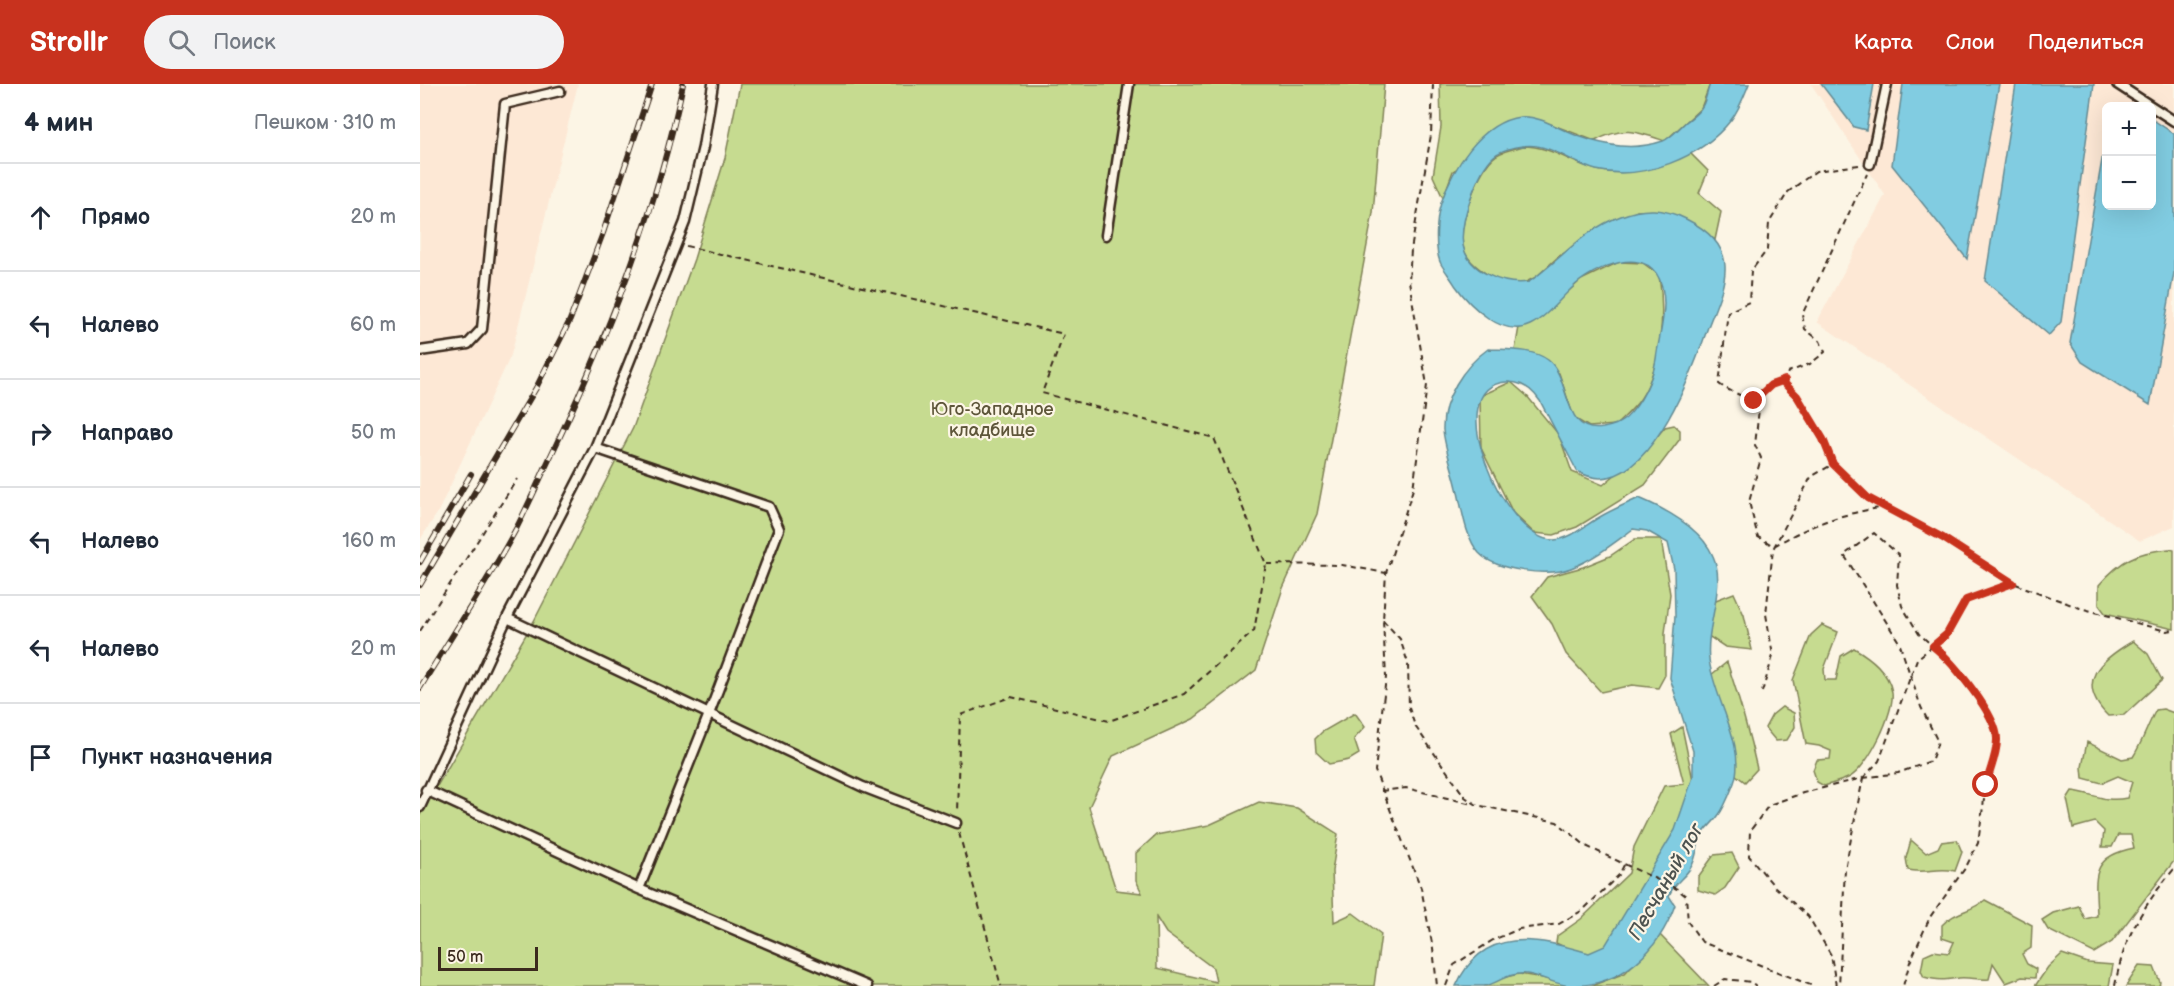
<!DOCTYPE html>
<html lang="ru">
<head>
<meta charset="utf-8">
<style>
	body { margin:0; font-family:"Balsamiq Sans",sans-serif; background:#f2f2f3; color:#1f2937 }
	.controls { position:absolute; right:18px; top:18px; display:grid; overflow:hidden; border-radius:9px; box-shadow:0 6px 24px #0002 }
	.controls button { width:54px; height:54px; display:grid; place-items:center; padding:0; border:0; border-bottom:2px solid #e0e1e3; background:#fff; color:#1f2937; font:30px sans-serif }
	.scale { position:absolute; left:18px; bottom:15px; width:100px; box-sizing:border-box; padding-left:6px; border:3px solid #3b2a1e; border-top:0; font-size:16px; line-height:21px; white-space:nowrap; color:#3b2a1e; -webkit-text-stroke:4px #fcf5e5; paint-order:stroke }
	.stop { position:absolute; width:18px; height:18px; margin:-14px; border:4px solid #c8321e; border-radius:50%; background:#fff }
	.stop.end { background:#c8321e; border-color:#fff; box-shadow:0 2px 6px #0008 }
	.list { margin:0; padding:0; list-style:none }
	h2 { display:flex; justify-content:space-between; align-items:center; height:78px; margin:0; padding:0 24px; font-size:26px }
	h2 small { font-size:20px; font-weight:400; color:#747a83 }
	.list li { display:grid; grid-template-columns:39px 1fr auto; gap:18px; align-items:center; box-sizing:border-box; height:108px; padding:0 24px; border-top:2px solid #e0e1e3 }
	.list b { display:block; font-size:22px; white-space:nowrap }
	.list em { font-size:20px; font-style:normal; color:#747a83 }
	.icon { flex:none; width:33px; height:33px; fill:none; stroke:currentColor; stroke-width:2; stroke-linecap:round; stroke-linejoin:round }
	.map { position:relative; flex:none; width:1754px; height:902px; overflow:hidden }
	header { display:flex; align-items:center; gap:36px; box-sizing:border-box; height:84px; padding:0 30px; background:#c8321e; color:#fff }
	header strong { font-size:28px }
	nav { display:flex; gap:33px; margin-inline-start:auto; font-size:21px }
	.search { width:420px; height:54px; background:#f2f2f3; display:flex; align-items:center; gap:15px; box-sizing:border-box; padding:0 21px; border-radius:33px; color:#747a83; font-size:22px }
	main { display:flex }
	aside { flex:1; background:#fff }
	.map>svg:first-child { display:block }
</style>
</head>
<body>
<header>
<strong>Strollr</strong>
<div class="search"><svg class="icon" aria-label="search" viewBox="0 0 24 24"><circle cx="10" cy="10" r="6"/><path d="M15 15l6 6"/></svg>Поиск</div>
<nav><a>Карта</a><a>Слои</a><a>Поделиться</a></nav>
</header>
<main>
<aside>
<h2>4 мин<small>Пешком · 310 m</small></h2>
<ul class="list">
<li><svg class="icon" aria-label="ahead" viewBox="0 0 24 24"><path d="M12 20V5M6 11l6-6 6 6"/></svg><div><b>Прямо</b></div><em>20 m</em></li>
<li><svg class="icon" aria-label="left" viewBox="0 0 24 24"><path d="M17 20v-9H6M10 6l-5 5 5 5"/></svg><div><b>Налево</b></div><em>60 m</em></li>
<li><svg class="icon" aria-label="right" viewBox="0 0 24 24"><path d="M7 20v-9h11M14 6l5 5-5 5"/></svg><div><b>Направо</b></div><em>50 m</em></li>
<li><svg class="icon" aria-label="left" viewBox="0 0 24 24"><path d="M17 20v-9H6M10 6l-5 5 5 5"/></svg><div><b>Налево</b></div><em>160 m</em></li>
<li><svg class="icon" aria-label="left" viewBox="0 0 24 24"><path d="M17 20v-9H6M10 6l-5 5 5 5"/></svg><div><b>Налево</b></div><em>20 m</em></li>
<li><svg class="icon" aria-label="arrive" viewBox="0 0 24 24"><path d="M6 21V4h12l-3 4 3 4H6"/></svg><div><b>Пункт назначения</b></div></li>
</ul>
</aside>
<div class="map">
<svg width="1754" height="902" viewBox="0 0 1754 902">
	<rect width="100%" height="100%" fill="#fcf5e5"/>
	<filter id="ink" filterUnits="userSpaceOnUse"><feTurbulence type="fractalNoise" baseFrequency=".0167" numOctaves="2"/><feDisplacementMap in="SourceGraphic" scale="12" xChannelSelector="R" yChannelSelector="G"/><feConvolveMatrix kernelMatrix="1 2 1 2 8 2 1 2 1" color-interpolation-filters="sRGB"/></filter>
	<g filter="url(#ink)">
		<path fill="#fde8d5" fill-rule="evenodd" d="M0 0H158L91 271 18 428 0 456Z
			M1391 0H1754V442L1720 457 1397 238 1465 111ZM1686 22H1732V122H1686Z"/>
		<path fill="#c6db90" stroke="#808257" stroke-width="1.5" fill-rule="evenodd" d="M320 0H964L953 129 897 430 863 504 836 586 773 635 693 672 669 723 696 806 722 809 716 796V769L736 751 789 741 839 718 877 724 918 750 912 787 914 838 933 829 961 850 954 902H0V731L114 537 213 344 274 175 305 74ZM736 833 746 849 793 884 796 898 737 884Z
			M1020 0H1290L1281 24 1245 57C1215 47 1203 42 1175 57L1120 36 1033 87 1023 114 1013 92 1021 43Z
			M1103 62C1131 62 1149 78 1174 85 1209 95 1239 81 1270 69L1288 87 1279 109 1301 128 1295 156C1267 139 1251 124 1217 127L1139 172 1116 193 1104 199 1082 201C1071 192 1049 181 1044 166 1036 144 1057 90 1073 74 1079 67 1095 65 1103 62Z
			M1199 178 1223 179 1239 191C1245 229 1242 280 1221 314 1215 324 1204 333 1196 341L1169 343 1154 334 1139 289 1095 266 1099 243 1114 238 1161 196Z
			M1091 298 1107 312 1139 351 1152 388 1183 401 1229 362 1245 343 1254 341 1260 346V355L1225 401 1157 443 1134 451 1114 449 1093 429 1061 364 1060 312Z
			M1215 455H1241L1250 510 1245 549V591L1238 604 1212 601 1181 608 1146 570 1132 540 1112 512 1127 493 1163 483 1190 472Z
			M1749 465 1754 466V545L1685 529 1679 521V501C1701 476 1716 468 1749 465Z
			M1314 509 1324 531 1332 566 1305 563 1285 550 1293 517Z
			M1402 541 1418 548 1404 585 1405 596H1416L1421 572 1434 564C1451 574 1468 587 1472 608 1475 628 1448 683 1430 693 1423 697 1412 699 1404 702L1397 698 1393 686 1397 676 1410 675 1411 667 1399 662 1386 660 1373 596 1391 551Z
			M1713 557 1728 570 1742 596 1704 631 1688 632C1654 598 1680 576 1713 557Z
			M1307 578C1319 614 1329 648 1337 685L1325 698 1307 684 1291 591Z
			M1362 623 1374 629 1375 643 1367 656 1356 657 1345 644 1352 631Z
			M1743 625 1754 629V777L1692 858 1674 869 1628 846 1622 836 1633 829 1659 822 1665 835 1677 832C1676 795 1668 773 1714 764L1711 751H1698L1692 763H1682L1684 747 1675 738 1653 744 1647 715 1652 707C1673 709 1684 719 1707 714L1712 698 1698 692 1682 699 1663 694 1662 683 1667 658 1702 675 1713 673C1723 657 1727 642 1736 626Z
			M935 629 945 643 934 655 939 670 929 676 909 680 896 668 895 655 902 648Z
			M1262 643 1274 701 1254 772 1175 878 1136 859 1137 852 1161 835 1209 789 1214 763 1244 702 1264 700 1251 650Z
			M1491 756 1506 769 1518 764 1521 758 1537 756 1542 768 1535 787C1518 783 1505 790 1488 786L1486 774Z
			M1312 769 1319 783 1305 804 1295 811 1278 806V793L1294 771Z
			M1565 816 1612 841 1611 864 1602 870 1607 880 1616 885 1615 894 1602 893 1586 899 1573 879 1569 895C1559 896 1549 893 1539 894 1524 896 1520 897 1504 893L1501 887 1504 871 1513 867 1529 869 1534 858 1522 854V841C1535 827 1551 828 1565 816Z
			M1240 851 1289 902H1171L1205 889Z
			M1642 870 1668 879 1693 881 1689 902H1615L1628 883Z
			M1719 882 1734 883 1740 898 1739 902H1706Z
			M1099 890 1123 894 1149 902H1066L1077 895Z"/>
		<path fill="#81cce1" stroke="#658b93" stroke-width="1.5" d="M1290 0H1329C1324 12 1319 26 1311 36 1281 74 1223 97 1176 86 1156 81 1138 65 1117 62 1105 60 1084 64 1074 72 1057 87 1039 140 1043 161 1048 188 1085 202 1109 198 1140 176 1163 146 1201 132 1224 123 1244 124 1266 135 1284 144 1304 159 1305 182 1306 202 1295 224 1288 243 1273 287 1223 426 1157 387L1120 317C1112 305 1101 297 1086 298 1018 303 1084 457 1134 456 1151 455 1164 442 1178 434 1191 426 1206 420 1219 414 1245 425 1281 444 1293 472 1307 502 1285 542 1289 575 1293 613 1327 662 1314 699 1310 709 1305 723 1298 732 1293 739 1285 745 1281 753 1276 763 1277 774 1271 783 1264 795 1254 798 1249 812L1255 821C1239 866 1203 902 1151 902 1136 901 1122 892 1107 890 1086 888 1078 900 1064 902 1055 902 1045 902 1036 902 1063 841 1118 854 1169 869L1185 862 1255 746 1273 693V667L1250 594 1255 532 1254 485 1248 459 1227 447 1213 445C1194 459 1174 475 1151 484 1129 493 1076 487 1059 469 1045 453 1042 424 1037 404 1033 386 1025 365 1023 346 1022 315 1044 282 1068 265 1087 266 1112 264 1128 276 1152 294 1141 351 1183 344 1193 342 1199 340 1206 334 1221 320 1233 295 1236 275 1238 258 1244 238 1244 220 1243 162 1195 172 1160 197 1143 210 1129 232 1110 241 1083 255 1049 221 1035 201 1031 194 1025 187 1021 180 1014 166 1016 134 1021 119 1032 85 1061 38 1100 33 1120 31 1140 46 1158 52 1186 62 1214 67 1243 57 1251 54 1259 44 1266 38 1271 34 1278 29 1281 24 1286 18 1287 7 1290 0Z
			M1401 0H1454L1446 46 1434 43Z
			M1483 0H1579L1547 175 1472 81Z
			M1596 0H1674L1641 238 1629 251 1565 197Z
			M1732 35 1754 50V189L1730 321 1662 278 1650 259 1686 53V122H1732Z"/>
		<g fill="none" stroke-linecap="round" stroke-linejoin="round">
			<g stroke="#3b2a1e" stroke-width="13">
				<path id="lane" d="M1697 0 1754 37
					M1450 80 1467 0
					M686 151 709 0
					M0 267 48 260 62 245 85 20 140 7
					M175 364 349 423 359 445 289 630 219 805
					M87 534 443 703 536 739
					M6 706 219 805 447 902
					M0 723 87 534 175 364 265 138 283 63 293 0"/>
			</g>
			<path stroke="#3b2a1e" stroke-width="2" stroke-dasharray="6 4.5" stroke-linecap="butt" d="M1013 0 1011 51 991 166 989 197 1007 301 993 405 966 489 963 536 966 593 955 687 1001 804 1013 864 1017 902
				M1439 81 1396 87 1368 108 1349 139 1347 166 1331 187 1329 218 1308 228 1299 300C1312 310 1330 312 1339 325L1335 361 1341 374 1329 418 1338 453 1354 462C1391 440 1423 429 1466 423
				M266 162 644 250 622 309 794 354 846 480 834 547 764 610 689 637 591 613 540 631 537 728
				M1334 317 1351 301 1365 296
				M1413 380C1401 350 1387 322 1364 299L1368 288 1390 280 1405 268 1400 257 1385 245 1382 231 1447 90
				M847 480 922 481 966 489
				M963 536 980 555 988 579 989 624 995 642 1045 713 1057 721 1137 738 1166 762 1257 805 1266 812 1268 838 1282 858 1393 902
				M0 547 97 395
				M1342 608 1353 572 1346 530 1353 465 1391 393 1413 380 1448 414 1523 454 1593 499 1660 524 1746 547 1754 546
				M1443 694 1478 689 1511 677 1518 658 1501 623 1479 558 1424 471 1454 449 1479 471 1477 501 1482 522 1499 550 1527 574 1564 623 1578 655 1566 701 1558 759 1546 783 1510 833 1490 878 1483 902
				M1443 694 1459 677 1497 575 1527 550 1546 516 1592 500
				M961 707 986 704 1052 720
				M539 749 581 902
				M1026 902 1034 881 1073 856 1099 845 1139 840 1163 826 1199 791 1204 781
				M1294 902 1305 895 1331 898 1336 902
				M1416 902 1411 871 1388 832 1355 803 1329 772 1330 747 1349 721 1383 709 1443 694 1425 785 1419 902
				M1695 902C1704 852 1722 824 1754 785"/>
			<use href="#lane" stroke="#fcf5e5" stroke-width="8"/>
			<g stroke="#3b2a1e" stroke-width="6">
				<path id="rail" d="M0 478 51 390
					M0 501 116 304 150 236 183 149 232 0
					M0 604C32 551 67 499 96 445 110 418 122 390 135 363 190 247 237 126 263 0"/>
			</g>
			<use href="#rail" stroke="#fcf5e5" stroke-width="4" stroke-dasharray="11" stroke-linecap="butt"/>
		</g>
	</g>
	<g fill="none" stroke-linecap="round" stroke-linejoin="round" filter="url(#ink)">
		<path stroke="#c8321e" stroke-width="8" d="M1334 317 1351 301 1365 296 1364 299 1377 312 1403 355 1413 380 1448 414 1523 454 1593 499 1546 516 1527 550 1513 562C1532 577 1578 632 1577 656 1577 671 1569 688 1566 701"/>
	</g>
	<g text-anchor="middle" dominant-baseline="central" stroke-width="4.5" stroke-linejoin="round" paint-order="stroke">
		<g font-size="18" fill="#5e563a" stroke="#fcf5e5">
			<text x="572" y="325">Юго-Западное<tspan x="572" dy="21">кладбище</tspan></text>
		</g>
		<g font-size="20" font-style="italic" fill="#4c524f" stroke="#fcf5e5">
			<text transform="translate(1246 798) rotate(-60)">Песчаный лог</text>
		</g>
	</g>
</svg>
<div class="controls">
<button>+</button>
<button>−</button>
</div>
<div class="scale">50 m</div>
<div class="stop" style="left:1566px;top:701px"></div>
<div class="stop end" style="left:1334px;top:317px"></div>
</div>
</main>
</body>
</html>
